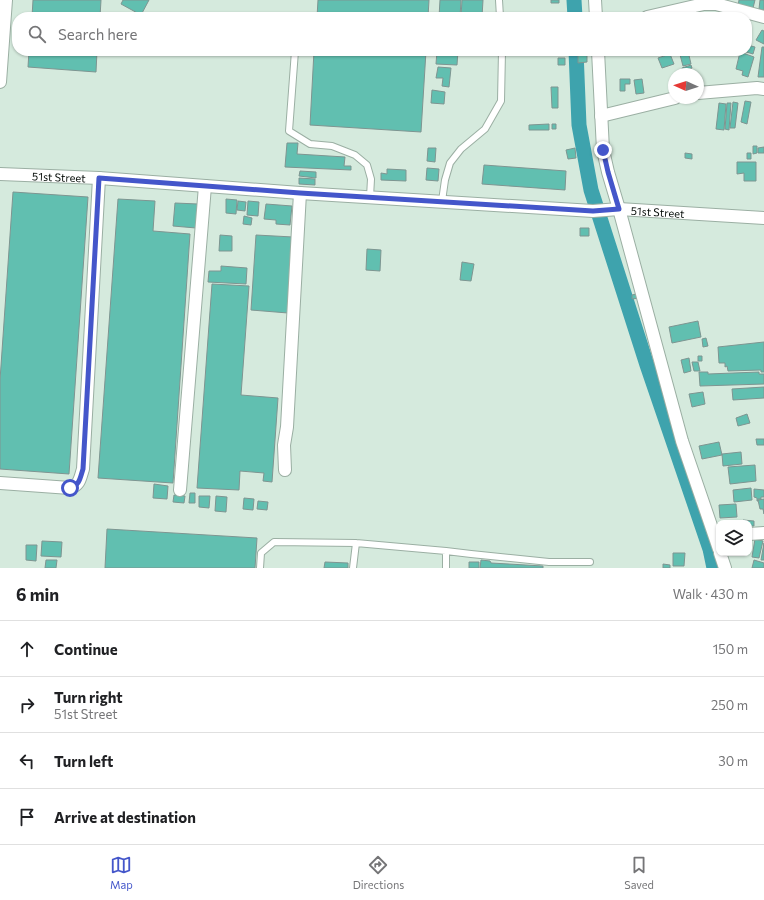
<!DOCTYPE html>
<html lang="en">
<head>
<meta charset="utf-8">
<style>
	body { margin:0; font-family:Commissioner,sans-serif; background:#f6f6f6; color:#202124 }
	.controls { position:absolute; right:12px; bottom:12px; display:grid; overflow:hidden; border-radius:8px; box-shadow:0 1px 3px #0004 }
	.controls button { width:36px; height:36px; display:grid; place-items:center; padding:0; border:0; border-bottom:1px solid #e0e0e0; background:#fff; color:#202124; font:20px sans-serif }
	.compass { position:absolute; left:668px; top:68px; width:36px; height:36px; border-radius:50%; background:#fff; box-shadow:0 1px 3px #0004; rotate:273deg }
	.stop { position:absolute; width:12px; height:12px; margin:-9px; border:3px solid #4456ca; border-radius:50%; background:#fff }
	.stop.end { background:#4456ca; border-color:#fff; box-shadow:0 1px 4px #0008 }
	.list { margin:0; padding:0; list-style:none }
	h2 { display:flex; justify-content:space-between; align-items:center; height:52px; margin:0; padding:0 16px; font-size:17px }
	h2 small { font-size:13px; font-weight:400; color:#757577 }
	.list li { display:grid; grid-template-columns:26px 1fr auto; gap:12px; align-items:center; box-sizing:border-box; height:56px; padding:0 16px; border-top:1px solid #e0e0e0 }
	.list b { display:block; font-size:15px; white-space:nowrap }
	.list p { margin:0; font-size:13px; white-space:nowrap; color:#757577 }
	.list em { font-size:13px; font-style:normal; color:#757577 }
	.icon { flex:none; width:22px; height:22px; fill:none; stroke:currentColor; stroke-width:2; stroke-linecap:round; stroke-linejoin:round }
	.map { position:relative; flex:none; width:764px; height:568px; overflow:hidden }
	.search { position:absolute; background:#fff; box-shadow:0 1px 3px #0004; left:12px; right:12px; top:12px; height:44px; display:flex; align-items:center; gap:10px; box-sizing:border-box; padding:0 14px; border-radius:16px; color:#757577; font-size:15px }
	.sheet { height:276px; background:#fff }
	nav { display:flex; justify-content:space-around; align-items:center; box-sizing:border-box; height:56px; border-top:1px solid #e0e0e0; background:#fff; font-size:11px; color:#757577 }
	nav a { display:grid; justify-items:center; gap:2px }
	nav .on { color:#4456ca }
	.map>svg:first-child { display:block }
</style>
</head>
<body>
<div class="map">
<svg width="764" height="568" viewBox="0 0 764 568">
	<rect width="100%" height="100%" fill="#d5eadd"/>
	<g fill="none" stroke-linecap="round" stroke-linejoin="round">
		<path stroke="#3ea3ad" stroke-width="15" d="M574 0 575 17
			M576 51 579 125 591 190 647 365 710 549 714 568"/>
	</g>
	<path fill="#61bfb0" stroke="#7e9591" d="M33 0H101L100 17H32Z
		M123 0H149L141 15 121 4Z
		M318 0H429L428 17H317Z
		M440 0H461L460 17H439Z
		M462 0H483L482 17H461Z
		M551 0H559V3H551Z
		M739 0H755L753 8 738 6Z
		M760 0H764V10L759 9Z
		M762 30 764 31V44L756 40Z
		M747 45 755 47 753 54 743 51H747Z
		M762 47H764V77H758Z
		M29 51H97L96 72 28 67Z
		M314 51H426L421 132 310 125Z
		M437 51H458L457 65 436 64Z
		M679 51H688L691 64 683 66Z
		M740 52 754 57 748 77 742 75 743 71 736 69Z
		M578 53H587V62L578 63Z
		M670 54 674 64 662 68 658 58Z
		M558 58H565V65H558Z
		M691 65 692 68 683 71 682 68Z
		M438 67 451 68 449 87 442 86 443 78H436Z
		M620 79H630V84H625V91H620Z
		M642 79 644 93 636 94 634 80Z
		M551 87H558V108H552Z
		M432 90 445 92 444 104 431 103Z
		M745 101 751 102 747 124 741 122Z
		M733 102 738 103 735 128H730Z
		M719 103 726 104 724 130 716 129Z
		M727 103H731L729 130 725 129Z
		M549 124V130H529V125Z
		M552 124H556V129H552Z
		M287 143H298L297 154 345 157 344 166H351V170L285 167Z
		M753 146H757V153L753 154Z
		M764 147V153H758V148Z
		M428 148H436L435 162 427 161Z
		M575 148 576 158 568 159 566 150Z
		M685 153 692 154V159L685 158Z
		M747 153H751V159H747Z
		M737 162H756V181H744V173L737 174Z
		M484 165 566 171 565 190 482 184Z
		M427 168 439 169 438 181 426 180Z
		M387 169 406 170V181L381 180V173L387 174Z
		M300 171 316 172V178L299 176Z
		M299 178 315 179V185L299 184Z
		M13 192 88 197 69 474 0 469V380Z
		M118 199 155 201 153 231 190 234 173 483 98 478Z
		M226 199 237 200 236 214 226 213Z
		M238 201 246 202 245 211 237 210Z
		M248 201 259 202 258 216 247 215Z
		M175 203 198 204 196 228 173 226Z
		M266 204 292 206 290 225 276 224V220L264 219Z
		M244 216 252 218 251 225 243 224Z
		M580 228H589V236H580Z
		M220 235 232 236V251H219Z
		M256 235 293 237 288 313 251 310Z
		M367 249 381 250 380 271 366 270Z
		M462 262 474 264 471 281 460 280Z
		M221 266 247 268 246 284 208 282 209 271H221Z
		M212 284 249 286 241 395 278 398 272 482 263 481 264 473 240 471 239 490 197 488Z
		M640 293V298L632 299V295Z
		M698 321 701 337 672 343 669 327Z
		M706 338 708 346 703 347 702 339Z
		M764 342V372H761V370L728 371 727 366 725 367V363H719L718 347Z
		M698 356H702V361H698Z
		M689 358 691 371 684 373 681 360Z
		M692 362H698L700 371H694Z
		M699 372H708V374L759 372V374H764V384L700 386Z
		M764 387V398L733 400 732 389Z
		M703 392 705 404 692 407 689 394Z
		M747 414 750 423 738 426 736 418Z
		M756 439H764V445H757Z
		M719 442 722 455 702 459 699 446Z
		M741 452 742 464 723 466 722 454Z
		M755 465 756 481 730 484 728 467Z
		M154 484 168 486 167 499 153 498Z
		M751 488 752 500 734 502 733 490Z
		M754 489 764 490V497H761V499H758V501H757V498L754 497Z
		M190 493H195V503H189Z
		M174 495 185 496 184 503 173 502Z
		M199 496H210L209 508 199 507Z
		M216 496 227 497 226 512 215 511Z
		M244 498 254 499 253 510 243 509Z
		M764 499V514L763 509H760L758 500Z
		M258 501 268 502 267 510 257 509Z
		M736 504 737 517 720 518 719 505Z
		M743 520 754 521V526H749V523H743Z
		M741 521 742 523H730V522Z
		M107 529 257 538 255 568H105Z
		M755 539 763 541 759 558 752 557Z
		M42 541 62 542 61 557 41 556Z
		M764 543V560H761Z
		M26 545H37L36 561 26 560Z
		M673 553H685L684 566H673Z
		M46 560H57L56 568H45Z
		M481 560 490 561 491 563 543 566V568H480Z
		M754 560 764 563V568H752Z
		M325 562 348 563V568H324Z
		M469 562H479V568H469Z
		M663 564 670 565V568H663Z"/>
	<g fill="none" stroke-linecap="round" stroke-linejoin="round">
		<g stroke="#9bafa3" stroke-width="8">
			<path id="lane" d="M499 0 500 17
				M297 17V16
				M295 51 289 131 310 144 332 146 355 155 367 165 371 179 370 197
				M442 201 445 180 450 163 461 149 485 129 501 101 502 51
				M446 551 471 554 549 562H590
				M260 568 261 553 274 542 356 543 446 551V568
				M353 568 356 543"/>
		</g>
		<g stroke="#9bafa3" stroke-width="14">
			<g id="street">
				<path d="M595 0 596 17"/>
				<path d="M647 17 704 4H716L764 17"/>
				<path d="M598 51 603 150 608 172 619 209 682 441 719 549"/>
				<path d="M0 82 6 0"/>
				<path d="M698 93 757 88 764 89"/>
				<path d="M601 116 675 98"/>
				<path id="s1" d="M0 174 99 178 300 193 593 211 619 209 764 218"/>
				<path d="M285 470 284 445 287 427 300 193"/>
				<path d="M0 483 70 488C80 485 80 478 83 469L99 178"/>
				<path d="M180 490 205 186"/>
				<path d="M749 534 764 533"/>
				<path d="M720 553 725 568"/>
			</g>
		</g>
		<use href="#lane" stroke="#fff" stroke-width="6"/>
		<use href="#street" stroke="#fff" stroke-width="12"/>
	</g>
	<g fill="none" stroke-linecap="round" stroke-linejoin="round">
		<path stroke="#4456ca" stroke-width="5" d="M70 488C80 485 80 478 83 469L99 178 300 193 593 211 619 209 608 172 603 150"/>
	</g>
	<g text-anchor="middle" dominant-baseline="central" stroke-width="3" stroke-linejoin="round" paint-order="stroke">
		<g font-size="11" fill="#070e0a" stroke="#fff">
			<text stroke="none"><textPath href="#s1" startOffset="59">51st Street</textPath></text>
			<text stroke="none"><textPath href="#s1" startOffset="659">51st Street</textPath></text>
		</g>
	</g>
</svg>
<div class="controls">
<button><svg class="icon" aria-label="layers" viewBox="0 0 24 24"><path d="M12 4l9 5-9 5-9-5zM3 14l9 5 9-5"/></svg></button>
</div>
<svg class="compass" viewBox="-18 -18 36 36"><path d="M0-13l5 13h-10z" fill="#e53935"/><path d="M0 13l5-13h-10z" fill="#757577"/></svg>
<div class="stop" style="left:70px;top:488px"></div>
<div class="stop end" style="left:603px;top:150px"></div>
<div class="search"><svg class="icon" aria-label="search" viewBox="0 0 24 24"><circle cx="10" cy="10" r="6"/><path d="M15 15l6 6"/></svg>Search here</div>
</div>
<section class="sheet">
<h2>6 min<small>Walk · 430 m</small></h2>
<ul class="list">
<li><svg class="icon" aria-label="ahead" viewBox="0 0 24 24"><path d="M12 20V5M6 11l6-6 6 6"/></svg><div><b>Continue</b></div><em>150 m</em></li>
<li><svg class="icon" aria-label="right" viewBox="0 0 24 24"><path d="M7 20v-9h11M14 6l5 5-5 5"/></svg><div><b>Turn right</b><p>51st Street</p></div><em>250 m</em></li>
<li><svg class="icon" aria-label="left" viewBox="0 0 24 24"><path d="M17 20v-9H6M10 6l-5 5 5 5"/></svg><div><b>Turn left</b></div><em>30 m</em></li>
<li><svg class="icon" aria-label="arrive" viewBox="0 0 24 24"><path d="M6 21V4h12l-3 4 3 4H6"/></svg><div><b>Arrive at destination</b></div></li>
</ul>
</section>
<nav>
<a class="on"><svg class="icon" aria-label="map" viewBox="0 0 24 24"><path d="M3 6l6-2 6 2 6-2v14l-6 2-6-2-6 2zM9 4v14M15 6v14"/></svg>Map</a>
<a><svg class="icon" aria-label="directions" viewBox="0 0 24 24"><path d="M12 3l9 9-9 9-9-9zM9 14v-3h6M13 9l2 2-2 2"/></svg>Directions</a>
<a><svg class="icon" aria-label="saved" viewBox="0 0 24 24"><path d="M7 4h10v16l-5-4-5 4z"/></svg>Saved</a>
</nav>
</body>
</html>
